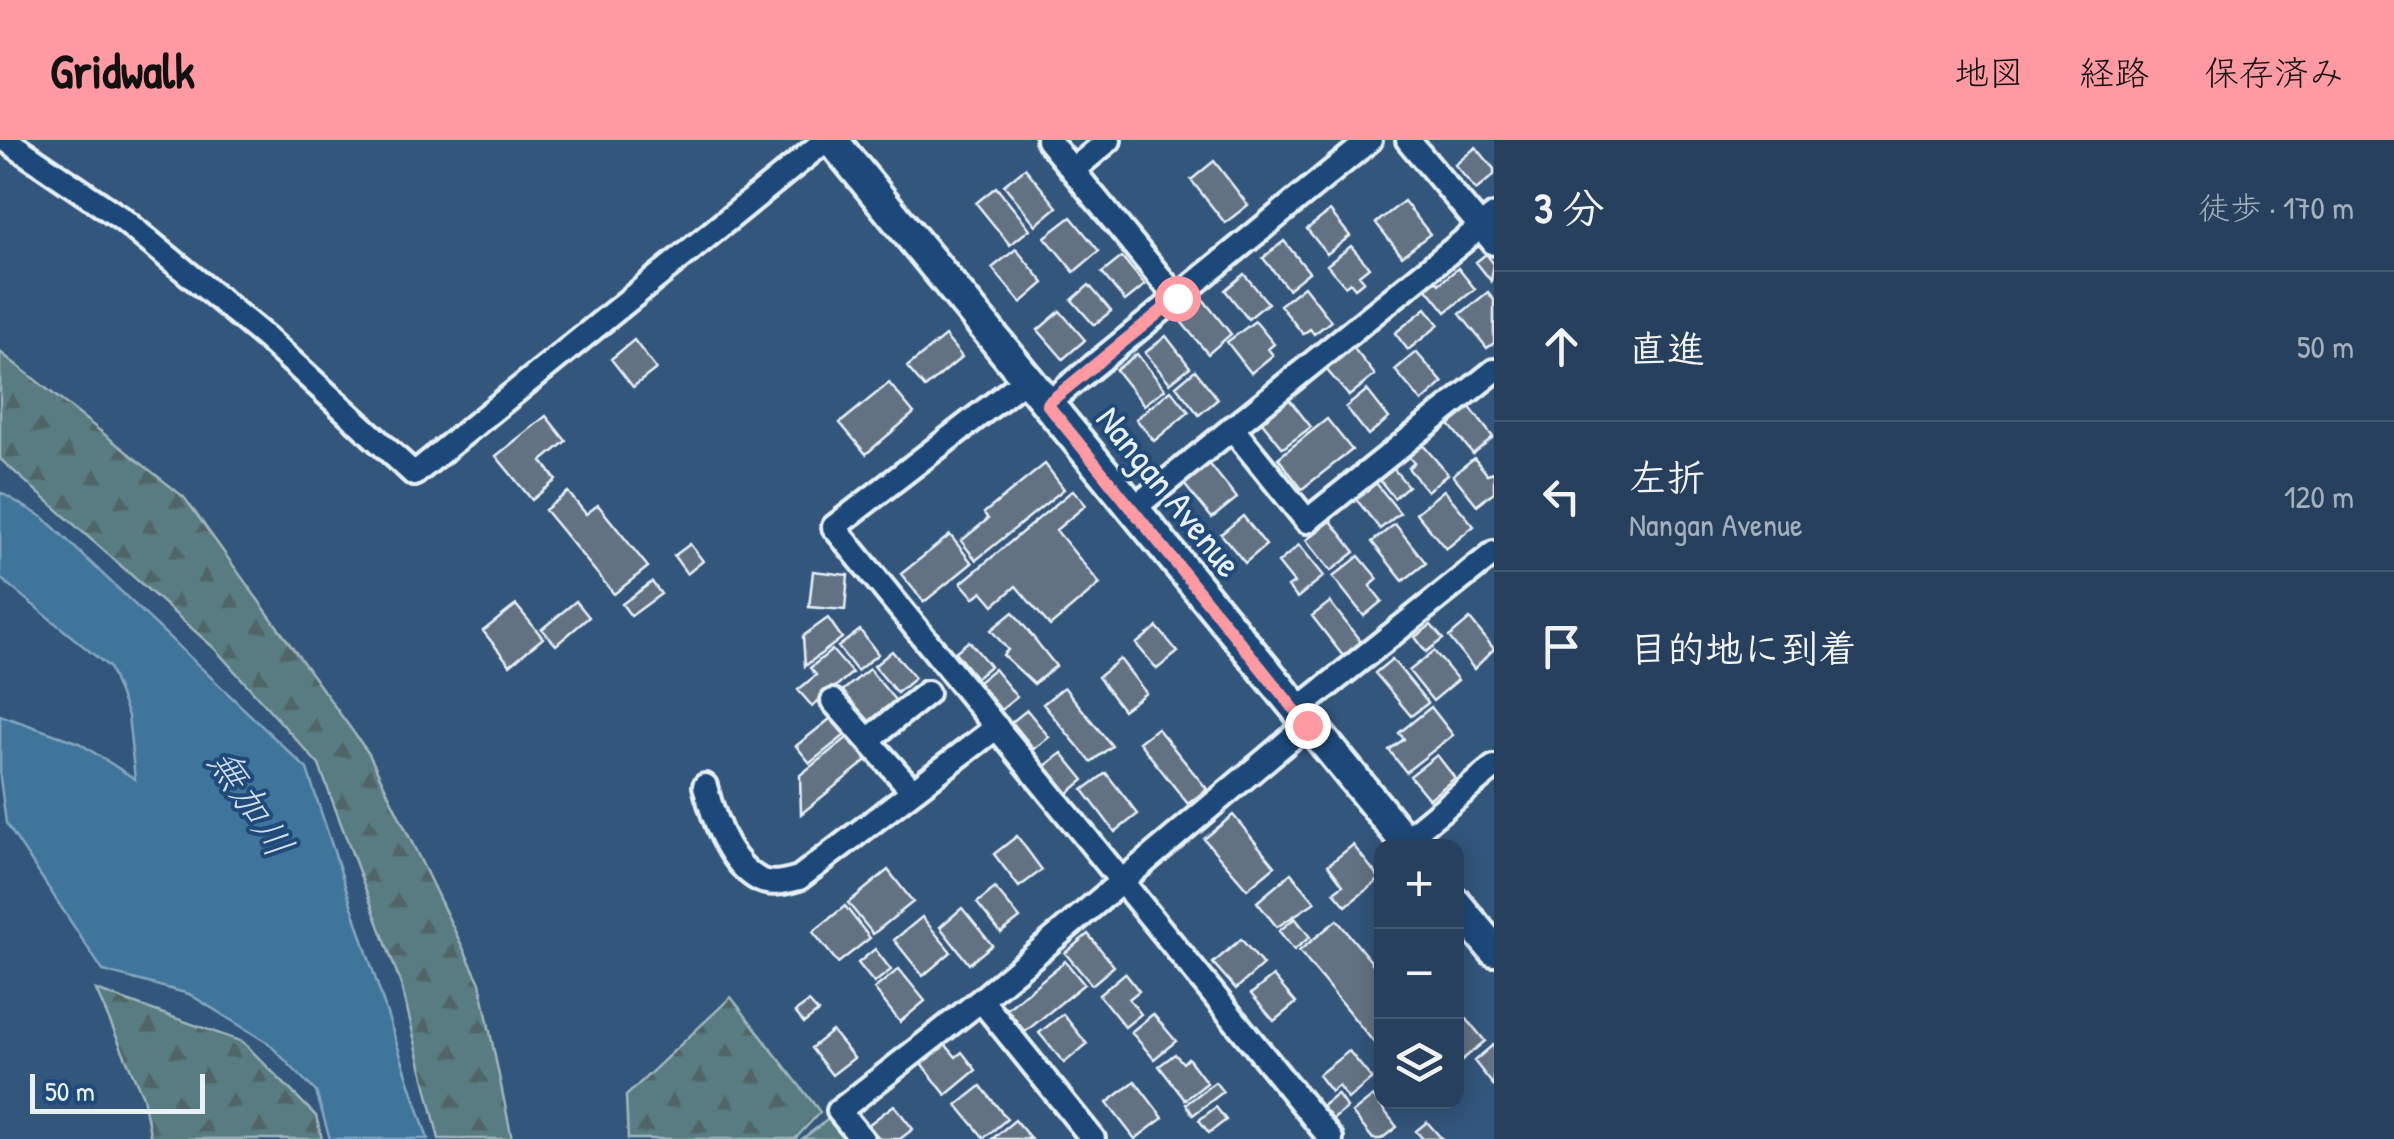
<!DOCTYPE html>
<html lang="ja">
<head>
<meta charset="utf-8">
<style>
	body { margin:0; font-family:"Patrick Hand","Klee One",sans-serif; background:#324b66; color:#f1f3f6 }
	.controls { position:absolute; right:30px; bottom:30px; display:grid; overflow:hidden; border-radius:20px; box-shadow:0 5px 25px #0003 }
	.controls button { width:90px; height:90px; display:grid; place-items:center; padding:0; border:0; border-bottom:2px solid #425972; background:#26405d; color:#f1f3f6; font:50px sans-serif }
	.scale { position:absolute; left:30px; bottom:25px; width:175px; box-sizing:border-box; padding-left:10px; border:5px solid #e8f1f8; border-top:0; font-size:28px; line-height:35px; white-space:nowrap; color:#e8f1f8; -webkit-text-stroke:8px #1f4a7a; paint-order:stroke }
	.stop { position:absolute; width:30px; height:30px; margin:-22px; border:8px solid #ff9aa2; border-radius:50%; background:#fff }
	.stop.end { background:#ff9aa2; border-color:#fff; box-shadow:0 2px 10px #0008 }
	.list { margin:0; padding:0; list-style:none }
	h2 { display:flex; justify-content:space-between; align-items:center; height:130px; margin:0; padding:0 40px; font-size:42px }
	h2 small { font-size:32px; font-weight:400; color:#a4afbc }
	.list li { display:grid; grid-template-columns:65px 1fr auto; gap:30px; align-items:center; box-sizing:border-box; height:150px; padding:0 40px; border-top:2px solid #425972 }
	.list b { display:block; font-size:38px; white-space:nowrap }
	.list p { margin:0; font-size:32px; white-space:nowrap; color:#a4afbc }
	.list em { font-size:32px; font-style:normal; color:#a4afbc }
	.icon { flex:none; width:55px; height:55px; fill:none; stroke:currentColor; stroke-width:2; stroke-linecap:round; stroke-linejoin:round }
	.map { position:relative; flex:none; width:1494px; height:999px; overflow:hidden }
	header { display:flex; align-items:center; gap:60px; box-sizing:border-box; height:140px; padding:0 50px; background:#ff9aa2; color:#111 }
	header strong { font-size:48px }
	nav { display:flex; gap:55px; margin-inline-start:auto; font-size:35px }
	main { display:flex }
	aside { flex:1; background:#26405d }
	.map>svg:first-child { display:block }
</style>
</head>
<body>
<header>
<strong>Gridwalk</strong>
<nav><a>地図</a><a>経路</a><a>保存済み</a></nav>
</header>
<main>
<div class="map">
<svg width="1494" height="999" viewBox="0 0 1494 999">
	<defs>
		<pattern id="forest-firs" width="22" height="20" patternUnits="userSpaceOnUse" patternTransform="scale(2.5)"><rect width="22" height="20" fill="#587c81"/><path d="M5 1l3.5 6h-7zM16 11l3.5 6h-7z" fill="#506568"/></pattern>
	</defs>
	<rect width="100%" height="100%" fill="#33567c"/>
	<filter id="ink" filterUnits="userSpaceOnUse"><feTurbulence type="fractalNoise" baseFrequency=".01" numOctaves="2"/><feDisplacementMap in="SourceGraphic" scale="20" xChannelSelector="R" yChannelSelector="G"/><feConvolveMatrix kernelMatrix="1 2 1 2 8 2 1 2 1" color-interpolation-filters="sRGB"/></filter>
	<g filter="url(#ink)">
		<path fill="url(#forest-firs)" stroke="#a0b6bc" stroke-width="2.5" d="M0 212 184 357 369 614 480 843 512 999H439L401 844 319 625 214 508 0 319Z
			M96 850 243 902 316 976 322 999H151L143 957Z
			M731 857 820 972 795 999H628L626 956Z"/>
		<path fill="#587c81" stroke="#a0b6bc" stroke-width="2.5" d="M839 971 862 999H802Z"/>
		<path fill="#3f759b" stroke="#83a7c0" stroke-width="2.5" d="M0 352 44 378 307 629 428 999H330L316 952 268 903 189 854 103 831 6 683 0 638V575L79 603 135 639 128 576 109 527 0 438Z"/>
		<path fill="#637282" stroke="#e8f1f8" stroke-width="2.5" d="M1476 7 1494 29V35L1476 50 1455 25Z
			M1214 21 1248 65 1225 83 1191 40Z
			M1025 28 1057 67 1036 85 1004 45Z
			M996 47 1030 89 1010 105 976 63Z
			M1404 61 1430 94 1402 116 1376 83Z
			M1330 71 1350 96 1327 114 1307 89Z
			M1071 77 1099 111 1074 132 1045 97Z
			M1284 101 1309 132 1288 149 1263 118Z
			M1351 106 1369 127 1359 135 1364 141 1355 148 1350 142 1345 146 1327 125Z
			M1016 109 1044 143 1021 163 992 128Z
			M1486 114 1494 124 1491 141 1476 122Z
			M1122 117 1145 145 1125 161 1102 133Z
			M1458 128 1475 149 1446 172 1425 146 1435 138 1439 144Z
			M1244 134 1268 163 1248 179 1225 150Z
			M1089 145 1111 171 1094 185 1072 160Z
			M1304 146 1331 181 1314 194 1310 189 1303 194 1280 165Z
			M1488 152 1494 160V203L1487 208 1460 174Z
			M1202 158 1231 194 1208 214 1178 178Z
			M1426 168 1439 185 1408 210 1395 193Z
			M1060 171 1085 200 1063 219 1038 190Z
			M1255 181 1274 204 1268 209 1273 215 1251 233 1227 202Z
			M945 196 962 217 925 248 907 227Z
			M1166 196 1190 227 1170 243 1145 213Z
			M634 200 656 229 633 247 611 219Z
			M1352 206 1375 235 1349 256 1325 228Z
			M1416 212 1443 243 1422 262 1395 230Z
			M1137 214 1165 249 1144 265 1116 230Z
			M1195 230 1218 259 1199 275 1176 246Z
			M889 243 914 273 866 314 840 283Z
			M1171 250 1189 272 1154 301 1136 279Z
			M1367 250 1389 278 1368 295 1346 267Z
			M1289 259 1311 287 1283 308 1261 281Z
			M1468 265 1493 297 1473 314 1447 282Z
			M546 276 566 301 542 321 556 340 532 360 496 316Z
			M1327 279 1352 310 1302 349 1278 318Z
			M1422 304 1448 334 1427 351 1408 328 1414 323 1408 316Z
			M1474 318 1487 334 1494 332V352L1477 365 1453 335Z
			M1208 322 1237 358 1212 378 1183 343Z
			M1045 324 1064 349 976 420 961 401 988 379 984 373Z
			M1392 327 1408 346 1394 358 1378 338Z
			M1376 343 1400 373 1380 389 1356 359Z
			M1073 350 1086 365 1056 390 1100 444 1050 486 1016 446 994 465 982 451 974 458 961 443Z
			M1444 350 1474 386 1446 409 1416 373Z
			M568 352 586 374 598 365 648 427 614 454 545 370Z
			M1243 376 1266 405 1245 423 1221 394Z
			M1331 381 1355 412 1331 431 1306 400Z
			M1395 384 1426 423 1403 441 1372 402Z
			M950 395 972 423 924 462 901 434Z
			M690 404 703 421 687 434 674 416Z
			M1299 405 1324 436 1297 458 1288 447 1294 443 1278 423Z
			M1359 416 1378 439 1370 446 1382 461 1364 476 1333 437Z
			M813 431 848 435 845 470 809 467Z
			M652 442 661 454 631 476 622 464Z
			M576 461 589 477 556 505 542 489Z
			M1330 462 1361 502 1343 516 1312 476Z
			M516 465 543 498 510 525 483 491Z
			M1013 472 1056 526 1034 544 1003 515 1008 510 991 490Z
			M828 478 842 498 805 526 803 496Z
			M1470 479 1494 509 1474 529 1449 497Z
			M1431 485 1443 499 1426 512 1415 497Z
			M1157 487 1178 512 1157 529 1136 504Z
			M860 490 878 514 857 531 838 507Z
			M969 501 990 526 976 538 955 512Z
			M832 510 852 533 812 566 798 550 816 535 810 528Z
			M892 511 915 538 897 553 874 526Z
			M1434 511 1458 540 1433 561 1409 531Z
			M1120 519 1146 553 1123 570 1098 537Z
			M1392 519 1428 563 1411 576 1375 533Z
			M869 529 895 560 866 584 840 553Z
			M994 529 1017 557 1001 570 978 542Z
			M1064 547 1112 606 1091 622 1043 564Z
			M1431 567 1453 595 1406 632 1389 610 1404 599 1399 593Z
			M1027 570 1049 597 1034 609 1012 582Z
			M835 575 849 592 810 623 796 606Z
			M1157 588 1207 649 1188 664 1139 602Z
			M852 594 871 617 801 674 800 635Z
			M1062 613 1084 640 1067 654 1045 626Z
			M1437 615 1455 638 1429 659 1410 636Z
			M1106 633 1138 674 1115 692 1083 650Z
			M1233 675 1275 726 1247 749 1204 699Z
			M1017 696 1042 730 1019 747 994 714Z
			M1353 705 1380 739 1346 766 1334 752 1343 745 1328 725Z
			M888 730 913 762 873 794 848 763Z
			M1291 733 1315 762 1277 787 1257 762Z
			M995 748 1020 778 1001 793 977 763Z
			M845 766 870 798 838 823 813 792Z
			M962 768 992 805 969 824 940 787Z
			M922 777 951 812 923 836 894 800Z
			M1295 778 1310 797 1294 810 1279 791Z
			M1337 780 1382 835V901L1376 905 1299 811Z
			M1088 794 1114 826 1092 845 1065 813Z
			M1241 799 1263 825 1236 849 1213 823Z
			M875 809 891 830 874 843 858 823Z
			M1065 821 1084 844 1025 892 1007 869Z
			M899 829 925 861 900 882 874 849Z
			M1125 833 1139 851 1129 859 1141 874 1125 887 1099 855Z
			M1273 836 1296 863 1274 881 1251 854Z
			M809 862 818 872 804 883 795 872Z
			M1456 866 1485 901 1461 921 1456 915Z
			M1063 874 1087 904 1064 923 1039 893Z
			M1153 874 1176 901 1154 919 1131 892Z
			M832 891 854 918 832 935 811 908Z
			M945 904 956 917 962 912 976 930 946 955 921 923Z
			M1493 905 1494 906V946L1474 921Z
			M1349 911 1372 939 1348 959 1338 946 1331 952 1318 935Z
			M1175 914 1183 923 1188 918 1207 943 1185 960 1159 926Z
			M1135 941 1163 978 1135 999 1107 963Z
			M1215 942 1223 952 1193 975 1186 964Z
			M981 946 1007 979 984 998 957 965Z
			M1337 954 1347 968 1331 981 1320 968Z
			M1373 956 1397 987 1381 999H1373L1352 973Z
			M894 965 913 989 900 999H880L868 985Z
			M1216 967 1226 980 1209 993 1199 980Z
			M1015 980 1031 999H992Z
			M1427 982 1442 999H1423L1416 991Z"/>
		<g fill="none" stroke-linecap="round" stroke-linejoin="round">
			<g stroke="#e8f1f8" stroke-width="30">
				<path id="minor" d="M6 0 122 79 265 197 414 334 826 0
					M1048 0 1177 158
					M1408 0 1494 103
					M1073 30 1109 0
					M1026 239 834 387 1331 999
					M1047 264 1370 0
					M1232 288 1307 381 1494 231
					M1134 368 1494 76
					M833 561 913 651
					M1296 571 1494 413
					M868 600 927 553
					M705 646C713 677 729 724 760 740 773 746 787 741 799 738L997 587
					M1404 701 1494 627
					M981 860 1093 999
					M862 999 839 971 981 860 1307 585"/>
			</g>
			<g stroke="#e8f1f8" stroke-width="38">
				<path id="major" d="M832 0 1409 706
					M1456 764 1494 810"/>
			</g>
			<use href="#minor" stroke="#1f4a7a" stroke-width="22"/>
			<use href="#major" stroke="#1f4a7a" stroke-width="30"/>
		</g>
	</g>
	<g fill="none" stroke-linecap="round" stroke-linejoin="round" filter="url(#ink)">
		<path stroke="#ff9aa2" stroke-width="12" d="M1177 158 1047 264 1307 585"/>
	</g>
	<g text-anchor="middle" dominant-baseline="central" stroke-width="8" stroke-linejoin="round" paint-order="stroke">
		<g font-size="38" fill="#e8f1f8" stroke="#1f4a7a">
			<text transform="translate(1170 351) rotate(51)">Nangan Avenue</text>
		</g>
		<g font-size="40" font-style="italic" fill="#cfdeea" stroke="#1f4a7a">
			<text transform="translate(252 662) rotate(57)">無加川</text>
		</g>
	</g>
</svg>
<div class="controls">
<button>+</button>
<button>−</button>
<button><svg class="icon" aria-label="layers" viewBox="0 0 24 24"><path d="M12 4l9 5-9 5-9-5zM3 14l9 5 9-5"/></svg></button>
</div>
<div class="scale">50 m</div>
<div class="stop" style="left:1177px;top:158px"></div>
<div class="stop end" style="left:1307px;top:585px"></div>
</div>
<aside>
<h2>3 分<small>徒歩 · 170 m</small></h2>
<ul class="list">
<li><svg class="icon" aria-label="ahead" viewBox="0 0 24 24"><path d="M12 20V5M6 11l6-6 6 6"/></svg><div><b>直進</b></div><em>50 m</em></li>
<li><svg class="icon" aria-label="left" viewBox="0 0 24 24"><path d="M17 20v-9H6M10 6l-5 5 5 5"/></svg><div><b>左折</b><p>Nangan Avenue</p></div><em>120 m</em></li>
<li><svg class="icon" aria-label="arrive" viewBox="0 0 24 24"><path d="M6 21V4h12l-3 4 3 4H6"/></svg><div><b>目的地に到着</b></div></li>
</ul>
</aside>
</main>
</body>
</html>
